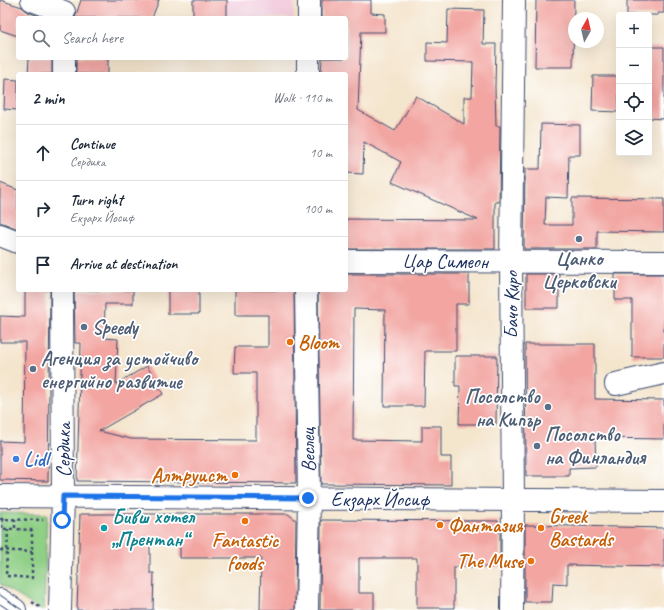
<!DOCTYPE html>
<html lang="en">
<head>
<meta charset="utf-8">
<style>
	body { margin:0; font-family:Caveat,sans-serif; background:#f6f6f7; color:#1f2937 }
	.controls { position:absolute; right:12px; top:12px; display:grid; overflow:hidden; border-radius:4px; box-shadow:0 4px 16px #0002 }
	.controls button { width:36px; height:36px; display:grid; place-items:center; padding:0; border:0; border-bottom:1px solid #e0e1e3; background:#fff; color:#1f2937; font:20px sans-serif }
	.compass { position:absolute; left:568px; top:12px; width:36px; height:36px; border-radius:50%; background:#fff; box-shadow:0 4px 16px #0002; rotate:8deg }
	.stop { position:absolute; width:12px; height:12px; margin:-9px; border:3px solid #1a73e8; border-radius:50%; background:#fff }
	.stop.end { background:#1a73e8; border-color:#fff; box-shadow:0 1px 4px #0008 }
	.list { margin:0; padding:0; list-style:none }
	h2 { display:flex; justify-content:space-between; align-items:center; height:52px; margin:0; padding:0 16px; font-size:17px }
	h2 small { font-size:13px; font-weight:400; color:#747a83 }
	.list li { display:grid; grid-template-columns:26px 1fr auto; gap:12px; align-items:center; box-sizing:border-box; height:56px; padding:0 16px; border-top:1px solid #e0e1e3 }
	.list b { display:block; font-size:15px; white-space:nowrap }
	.list p { margin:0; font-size:13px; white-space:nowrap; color:#747a83 }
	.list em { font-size:13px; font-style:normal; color:#747a83 }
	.icon { flex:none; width:22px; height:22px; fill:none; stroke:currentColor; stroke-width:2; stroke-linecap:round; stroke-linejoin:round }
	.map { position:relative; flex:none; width:664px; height:610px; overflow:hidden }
	.search { position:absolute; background:#fff; box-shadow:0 4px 16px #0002; left:16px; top:16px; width:332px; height:44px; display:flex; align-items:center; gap:10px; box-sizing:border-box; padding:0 14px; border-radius:4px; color:#747a83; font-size:15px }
	.panel { position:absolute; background:#fff; box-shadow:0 4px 16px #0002; left:16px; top:72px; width:332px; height:220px; border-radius:4px }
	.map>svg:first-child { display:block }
</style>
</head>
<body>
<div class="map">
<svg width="664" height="610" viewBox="0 0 664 610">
	<rect width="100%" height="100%" fill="#fff"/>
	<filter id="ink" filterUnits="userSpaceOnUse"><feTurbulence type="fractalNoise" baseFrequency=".025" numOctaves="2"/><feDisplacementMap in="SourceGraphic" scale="8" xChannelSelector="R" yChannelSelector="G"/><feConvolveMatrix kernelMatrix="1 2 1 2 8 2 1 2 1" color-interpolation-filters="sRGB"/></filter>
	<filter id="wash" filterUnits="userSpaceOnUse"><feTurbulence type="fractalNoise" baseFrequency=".012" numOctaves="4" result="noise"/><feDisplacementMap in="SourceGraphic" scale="16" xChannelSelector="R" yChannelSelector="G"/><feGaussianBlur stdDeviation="0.9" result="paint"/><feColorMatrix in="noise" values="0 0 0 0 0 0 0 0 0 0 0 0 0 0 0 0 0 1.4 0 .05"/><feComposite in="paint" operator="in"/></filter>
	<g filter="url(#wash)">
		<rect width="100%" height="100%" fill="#f4e5cd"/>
		<path fill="#f3cfdf" d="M227 0H294V18H227Z"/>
		<path fill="#90cf86" stroke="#567f72" d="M0 513 47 514 44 610H40L0 584Z"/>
		<g id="blocks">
			<path fill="#f2a5a1" d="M0 0 22 7 28 12 44 18H18V36L0 30Z
				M81 0H159L152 18H75Z
				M193 0H227V18H193Z
				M322 0H371V13L385 14V32H361L358 110 395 131 416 96 464 124V97H472L473 62 427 61V42L447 43 448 9 484 10 483 44H496L495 87 496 126H500L499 202H495V249H346V219L478 220 392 182 401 162 364 142 363 174 346 173V74H321L322 58H346V18H322Z
				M536 0H574L573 67H535Z
				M627 0H664V13H658V15H627Z
				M649 47H664V119L649 118Z
				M29 58H52V74H28Z
				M76 58H108V74H76Z
				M593 76H619V112L592 111Z
				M5 79 18 80V110L4 109Z
				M541 124 580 125V155H569L568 198 546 197 545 225H572V198L664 199V232L597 231V249H524L525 169H540Z
				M0 183 18 190V229L0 222Z
				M346 274H469V304H456V351H425L424 406H384L385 310 354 309 353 440 422 441V426H441V457H451V485L321 484 318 290H346Z
				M526 274H559V308H526Z
				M615 274H664V357H632V300H615Z
				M25 290H50L48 481 0 480V441L24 442 25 342H0V316L25 317Z
				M74 290H133V304H105L104 338 118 339 116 384 147 366 163 394 99 431 131 439 256 440V373H234L235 347H268V315H235V290H294L296 483 77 481 81 343H75Z
				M168 290H199V314H168Z
				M525 344H595V399L664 400V439L595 438 596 467 569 468V476H526Z
				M455 356H497L496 424H459L460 386H455Z
				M80 514H288L296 520 295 610H260L261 558H180V543H150V573H154L153 610H77Z
				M321 520 498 521V524H500V567H454V608H417V558H359V593H374V610H320Z
				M525 525 664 528V567L567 565V584L553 583 552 602H525Z"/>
		</g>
	</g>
	<g filter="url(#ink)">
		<use href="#blocks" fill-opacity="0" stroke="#3c4a6f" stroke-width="1"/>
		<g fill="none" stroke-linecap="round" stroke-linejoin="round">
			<g stroke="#3c4a6f" stroke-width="24">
				<path id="minor" d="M32 0 64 12
					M309 18V0
					M64 74V58
					M308 74V58
					M0 235 18 242
					M346 261 664 262
					M306 290 309 498 307 610
					M616 384 664 373
					M0 496 664 501
					M0 600 15 610
					M60 610 63 496 62 290
					M512 610 513 500 511 261 514 0"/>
			</g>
			<path stroke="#3c4a6f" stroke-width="2.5" stroke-dasharray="3 3" stroke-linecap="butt" d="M0 519 43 520
				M3 519 2 529H15V519
				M8 529 6 576 32 578V531L31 530 15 529
				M0 550 32 552
				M32 602 41 608"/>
			<use href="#minor" stroke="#fff" stroke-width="22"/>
			<path stroke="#1b2f5e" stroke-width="1" d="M0 595 22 610
				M0 604 9 610"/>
		</g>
	</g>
	<g fill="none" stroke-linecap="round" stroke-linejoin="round" filter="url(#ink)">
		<path stroke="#1a73e8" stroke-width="5" d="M62 520 63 496 308 498"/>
	</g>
	<g fill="#5c6f8a" stroke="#fff" stroke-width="1.5">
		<circle cx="579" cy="239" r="4"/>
		<circle cx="84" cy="327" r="4"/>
		<circle cx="33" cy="369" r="4"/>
		<circle cx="548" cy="407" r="4"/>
		<circle cx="537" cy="446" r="4"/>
	</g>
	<g fill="#e8710a" stroke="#fff" stroke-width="1.5">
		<circle cx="290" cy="342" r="4"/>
		<circle cx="235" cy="475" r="4"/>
		<circle cx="245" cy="521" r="4"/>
		<circle cx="440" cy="525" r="4"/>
		<circle cx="541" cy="528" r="4"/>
		<circle cx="531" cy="561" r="4"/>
	</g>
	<circle fill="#3f7fe0" stroke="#fff" stroke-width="1.5" cx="16" cy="459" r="4"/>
	<circle fill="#0f9aa8" stroke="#fff" stroke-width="1.5" cx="104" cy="528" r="4"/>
	<g text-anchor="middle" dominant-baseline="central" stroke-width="3.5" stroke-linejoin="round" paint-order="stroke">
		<g font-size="20" font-weight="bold" fill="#4e5e75" stroke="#fff" text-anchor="start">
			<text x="579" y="258" text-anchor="middle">Цанко<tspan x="579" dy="23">Церковски</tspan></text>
			<text x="92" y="327">Speedy</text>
			<text x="41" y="358">Агенция за устойчиво<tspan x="41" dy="23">енергийно развитие</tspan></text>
			<text x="540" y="396" text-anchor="end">Посолство<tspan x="540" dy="23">на Кипър</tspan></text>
			<text x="545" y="434">Посолство<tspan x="545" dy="23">на Финландия</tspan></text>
		</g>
		<g font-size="20" fill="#1b2f5e" stroke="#fff">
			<text x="445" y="261">Цар Симеон</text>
			<text transform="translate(511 305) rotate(-90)">Бачо Киро</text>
			<text transform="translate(63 450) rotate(-90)">Сердика</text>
			<text transform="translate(308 450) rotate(-91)">Веслец</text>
			<text x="380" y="499">Екзарх Йосиф</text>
		</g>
		<g font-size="20" font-weight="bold" fill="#c56008" stroke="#fff" text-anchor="start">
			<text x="298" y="342">Bloom</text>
			<text x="227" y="475" text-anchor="end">Алтруист</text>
			<text x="549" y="516">Greek<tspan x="549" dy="23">Bastards</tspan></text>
			<text x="448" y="525">Фантазия</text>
			<text x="245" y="540" text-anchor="middle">Fantastic<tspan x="245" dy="23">foods</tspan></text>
			<text x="523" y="561" text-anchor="end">The Muse</text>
		</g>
		<g font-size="20" font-weight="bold" fill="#366cbe" stroke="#fff" text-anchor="start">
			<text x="24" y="459">Lidl</text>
		</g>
		<g font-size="20" font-weight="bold" fill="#0d838f" stroke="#fff" text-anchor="start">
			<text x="112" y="516">Бивш хотел<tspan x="112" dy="23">„Прентан“</tspan></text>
		</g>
	</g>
</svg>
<div class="controls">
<button>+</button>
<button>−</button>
<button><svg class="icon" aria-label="locate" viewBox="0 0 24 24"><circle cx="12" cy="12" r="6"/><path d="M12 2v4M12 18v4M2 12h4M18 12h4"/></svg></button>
<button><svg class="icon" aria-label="layers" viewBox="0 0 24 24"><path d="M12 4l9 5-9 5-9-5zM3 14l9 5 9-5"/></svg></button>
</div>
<svg class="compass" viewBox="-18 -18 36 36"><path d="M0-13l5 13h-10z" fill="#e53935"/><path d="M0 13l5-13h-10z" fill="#747a83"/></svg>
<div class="stop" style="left:62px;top:520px"></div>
<div class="stop end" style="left:308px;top:498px"></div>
<div class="search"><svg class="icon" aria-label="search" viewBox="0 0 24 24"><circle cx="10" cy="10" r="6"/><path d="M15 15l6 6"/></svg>Search here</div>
<section class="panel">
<h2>2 min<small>Walk · 110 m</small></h2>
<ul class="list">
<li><svg class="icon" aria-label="ahead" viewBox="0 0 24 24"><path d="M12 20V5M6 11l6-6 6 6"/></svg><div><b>Continue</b><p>Сердика</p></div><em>10 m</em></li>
<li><svg class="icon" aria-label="right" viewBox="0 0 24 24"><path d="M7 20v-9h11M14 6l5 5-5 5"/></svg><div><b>Turn right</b><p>Екзарх Йосиф</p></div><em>100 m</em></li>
<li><svg class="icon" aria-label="arrive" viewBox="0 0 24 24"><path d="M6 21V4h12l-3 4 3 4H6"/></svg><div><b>Arrive at destination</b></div></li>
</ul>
</section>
</div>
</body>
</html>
